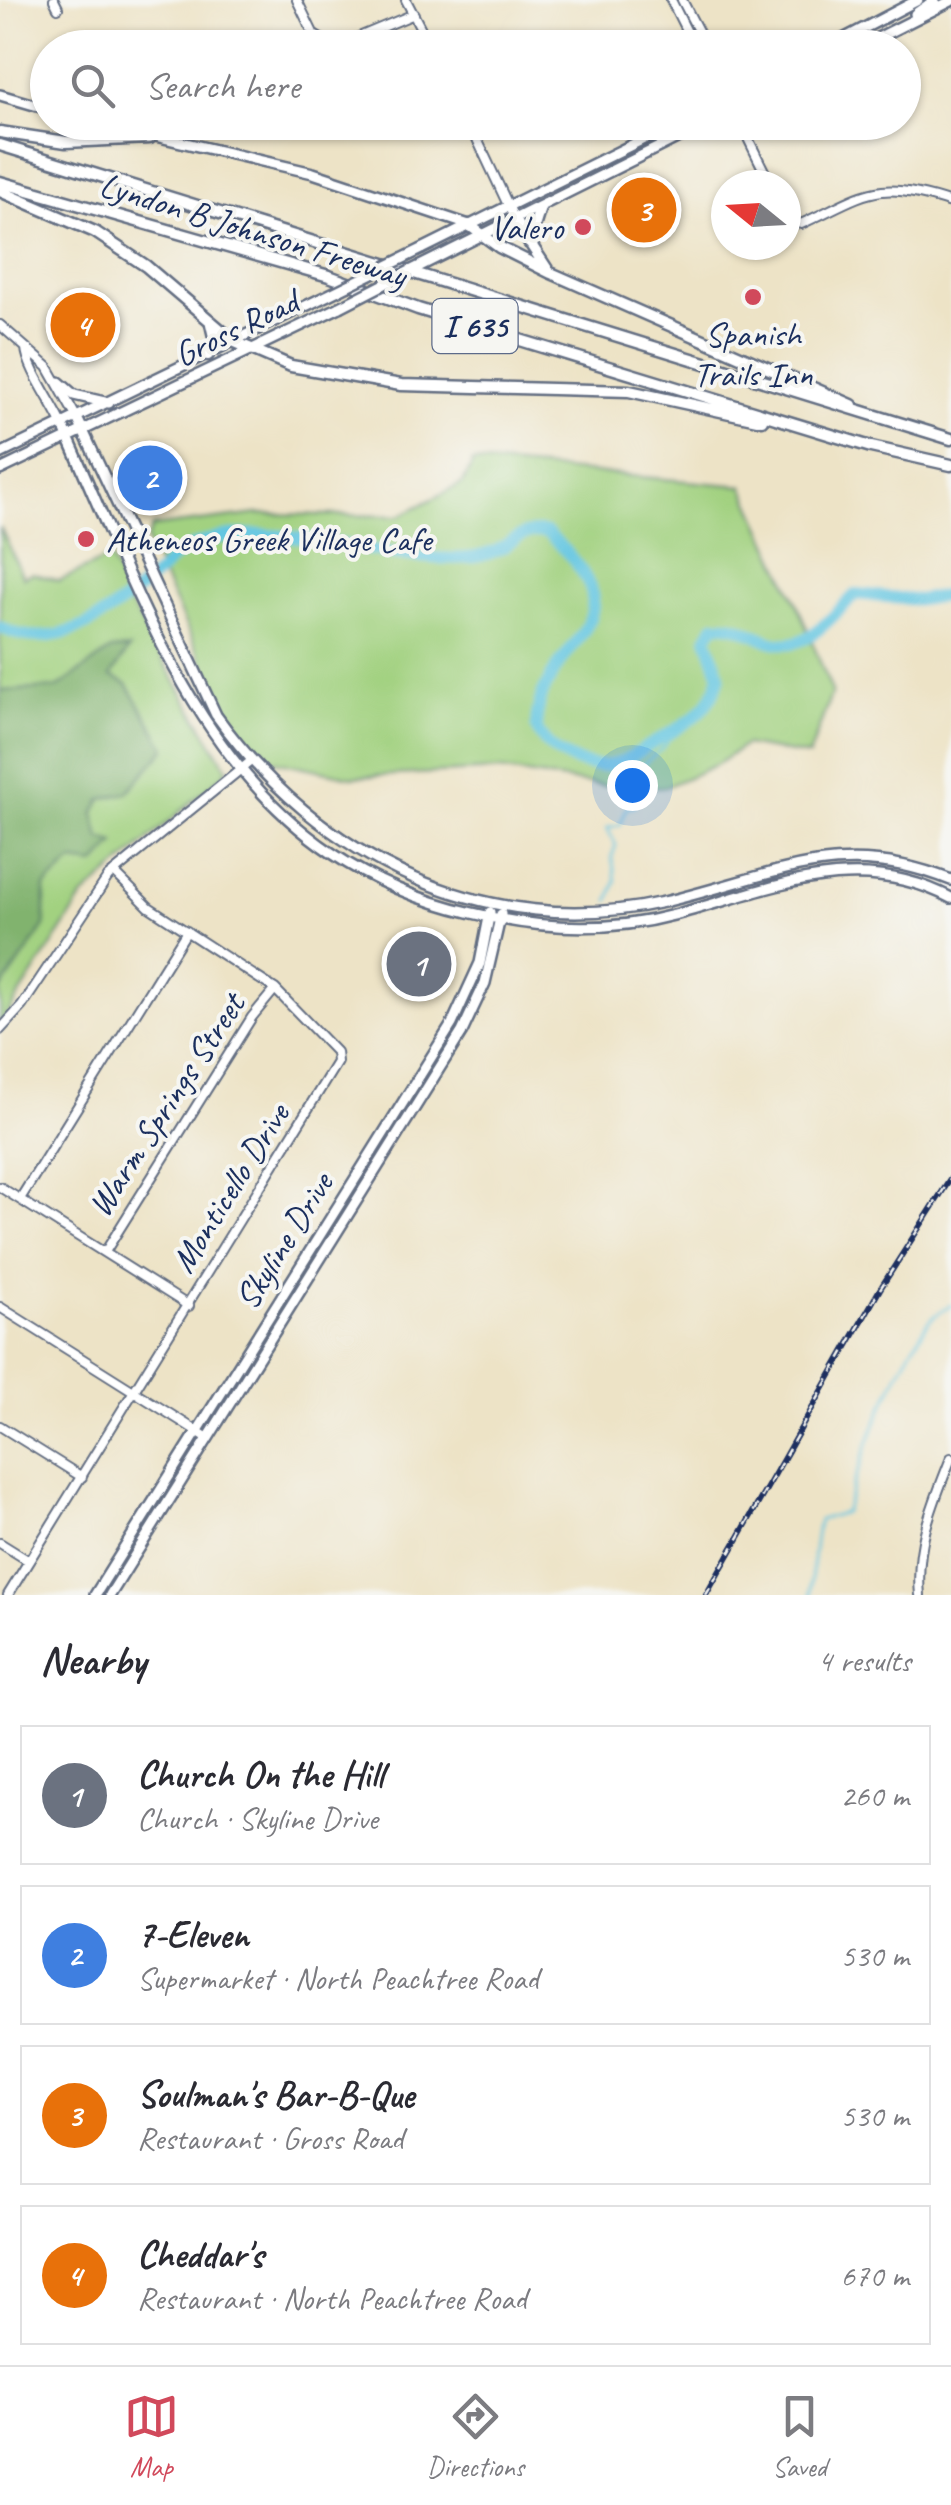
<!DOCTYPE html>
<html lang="en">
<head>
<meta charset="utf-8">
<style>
	body { margin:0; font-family:Caveat,sans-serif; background:#f7f7f7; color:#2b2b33 }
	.compass { position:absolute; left:711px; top:170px; width:90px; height:90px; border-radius:50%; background:#fff; box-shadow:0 2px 8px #0004; rotate:288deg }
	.you { position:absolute; left:632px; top:785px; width:35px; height:35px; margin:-25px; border:8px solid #fff; border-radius:50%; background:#1a73e8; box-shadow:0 0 0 15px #1a73e833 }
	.badge { display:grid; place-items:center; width:65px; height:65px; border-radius:50%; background:#d1495b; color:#fff; font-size:32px; font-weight:700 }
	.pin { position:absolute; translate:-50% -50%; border:5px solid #fff; box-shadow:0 2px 10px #0006 }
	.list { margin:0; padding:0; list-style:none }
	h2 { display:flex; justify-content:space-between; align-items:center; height:130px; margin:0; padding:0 40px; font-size:42px }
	h2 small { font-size:32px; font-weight:400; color:#7c7c81 }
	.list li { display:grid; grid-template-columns:65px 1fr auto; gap:30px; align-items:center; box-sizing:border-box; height:140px; margin:0 20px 20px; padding:0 20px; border:2px solid #e1e1e2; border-radius:0px }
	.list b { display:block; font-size:38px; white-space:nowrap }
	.list p { margin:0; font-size:32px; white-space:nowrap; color:#7c7c81 }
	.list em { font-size:32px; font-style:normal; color:#7c7c81 }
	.icon { flex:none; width:55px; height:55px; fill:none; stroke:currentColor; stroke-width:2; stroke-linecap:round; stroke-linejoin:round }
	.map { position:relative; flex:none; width:951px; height:1595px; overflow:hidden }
	.search { position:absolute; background:#fff; box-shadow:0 2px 8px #0004; left:30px; right:30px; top:30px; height:110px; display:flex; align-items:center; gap:25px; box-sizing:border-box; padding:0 35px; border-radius:55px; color:#7c7c81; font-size:38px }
	.sheet { height:770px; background:#fff }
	nav { display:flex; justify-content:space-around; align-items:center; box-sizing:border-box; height:140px; border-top:2px solid #e1e1e2; background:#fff; font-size:28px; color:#7c7c81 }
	nav a { display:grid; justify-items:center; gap:5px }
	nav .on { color:#d1495b }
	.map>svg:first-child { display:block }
</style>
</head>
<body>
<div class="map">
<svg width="951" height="1595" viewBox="0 0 951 1595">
	<rect width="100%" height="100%" fill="#f6f6f2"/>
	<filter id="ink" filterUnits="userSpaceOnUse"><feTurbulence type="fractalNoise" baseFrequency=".01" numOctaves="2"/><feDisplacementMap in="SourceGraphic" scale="20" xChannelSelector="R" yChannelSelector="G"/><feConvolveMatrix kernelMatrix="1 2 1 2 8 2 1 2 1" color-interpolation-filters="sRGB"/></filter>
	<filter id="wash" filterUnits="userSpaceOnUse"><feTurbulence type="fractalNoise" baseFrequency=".0048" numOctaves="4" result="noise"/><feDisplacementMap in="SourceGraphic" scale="40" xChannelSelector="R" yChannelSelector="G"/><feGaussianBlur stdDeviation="2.25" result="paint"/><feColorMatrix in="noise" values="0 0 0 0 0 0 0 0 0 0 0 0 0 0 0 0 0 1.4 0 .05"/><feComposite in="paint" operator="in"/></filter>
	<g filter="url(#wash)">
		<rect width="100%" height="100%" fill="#ede3c6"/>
		<path fill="#a2d180" stroke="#5e806f" stroke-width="2.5" d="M473 462 743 486 798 606 832 692 809 756 745 745 716 765 665 787 630 790 500 770 352 777 246 755 146 540 152 527 258 514 399 516 463 483Z
			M0 527 23 577 32 573 59 581 110 557 131 606 228 770 83 897 0 1026Z"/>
		<path fill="#81b36e" stroke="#4e7166" stroke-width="2.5" d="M129 649 111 676 127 684 166 748 127 793 102 799 94 814 100 838 115 843 95 865 72 862 45 887V926L0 991V691L57 688 111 650Z"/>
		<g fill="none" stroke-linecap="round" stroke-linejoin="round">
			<path stroke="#63c6e1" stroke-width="2.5" d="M609 901 616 882 612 856 616 845 607 828 620 825 627 808 635 806 631 798 644 786 641 766 665 746 672 733
				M811 1595C809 1587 816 1531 819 1520L845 1512C864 1448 890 1380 928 1323 934 1314 944 1311 951 1305"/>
			<path stroke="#63c6e1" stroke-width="12" d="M0 627C56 657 113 613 155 576 163 570 169 560 177 555 242 509 359 555 432 558 452 559 474 560 493 552 514 544 521 528 547 533 655 629 539 636 536 727 547 754 587 772 615 764 627 761 639 751 650 745 681 726 711 714 720 675L707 638 714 625C737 623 744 630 765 639 804 657 829 618 856 594L918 600 951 595"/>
		</g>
	</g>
	<g filter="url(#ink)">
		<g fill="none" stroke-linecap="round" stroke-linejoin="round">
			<g stroke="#646e82" stroke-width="12">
				<path id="minor" d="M54 0 58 8
					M297 0 314 35 335 47 414 14
					M406 0 431 48
					M671 0 695 48
					M682 0 707 48
					M469 122 515 220
					M740 122 771 185
					M786 218 801 224C868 193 876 178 951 203
					M0 325 48 367 78 420
					M26 348C27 368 54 405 63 426
					M0 1030 22 1006 108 877 251 761
					M0 1187 189 1306
					M20 1199 187 931
					M105 1252 252 1017 275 989
					M0 1307 208 1438
					M0 1426 82 1477
					M0 1543 29 1561
					M8 1595 337 1062 336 1052 275 989 149 907 114 872
					M920 1595C915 1545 933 1504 951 1458"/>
			</g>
			<g stroke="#646e82" stroke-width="14">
				<path id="major" d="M915 14 935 0
					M826 48 918 0
					M858 48 951 1
					M0 95 48 109
					M96 122 313 173 469 225
					M422 249 678 122
					M410 271 709 122
					M59 382 74 395 109 403
					M78 420 216 715C318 858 487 942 664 902 772 877 839 835 951 880
					M63 426C157 634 222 855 472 913 538 929 607 933 674 915 768 890 857 848 951 898
					M0 454 318 300
					M0 470 340 307
					M95 1595 452 1024 480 963 490 912
					M110 1595 462 1032 485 983 501 914"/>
			</g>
			<g stroke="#646e82" stroke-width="15">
				<path id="highway" d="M0 132 66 142 150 138
					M0 145 951 439
					M0 182 329 276 418 309 871 447 951 465
					M0 191 95 232 146 266 235 342 291 366 401 385 629 391 762 420
					M515 220 547 269
					M469 225 499 247 551 273 852 405
					M529 243 540 208
					M208 355 215 341 211 324"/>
			</g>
			<use href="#minor" stroke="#fff" stroke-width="8"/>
			<use href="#major" stroke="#fff" stroke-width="9"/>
			<use href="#highway" stroke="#fff" stroke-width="10"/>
			<g stroke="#1b2f5e" stroke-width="6">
				<path id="rail" d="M706 1595 880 1289 951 1178"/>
			</g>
			<use href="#rail" stroke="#f6f6f2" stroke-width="2.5" stroke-dasharray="8" stroke-linecap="butt"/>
			<g stroke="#646e82" stroke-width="14" stroke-linecap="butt">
				<path id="major-bridge" d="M318 300 422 249
					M340 307 410 271"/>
			</g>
			<use href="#major-bridge" stroke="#fff" stroke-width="9"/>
		</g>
	</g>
	<g fill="#d1495b" stroke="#f6f6f2" stroke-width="4">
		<circle cx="583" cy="227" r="10"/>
		<circle cx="753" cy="297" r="10"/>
		<circle cx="86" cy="539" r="10"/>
	</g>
	<g text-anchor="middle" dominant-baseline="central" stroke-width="8" stroke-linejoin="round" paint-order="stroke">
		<rect fill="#f6f6f2" stroke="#5d6b8a" stroke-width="2.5" x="432.5" y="299" width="85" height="54" rx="8"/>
		<g font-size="32" font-weight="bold" fill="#1b2f5e">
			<text x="475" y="326">I 635</text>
		</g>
		<g font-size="35" fill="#1b2f5e" stroke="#f6f6f2" text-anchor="end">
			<text x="563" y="227">Valero</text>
			<text x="753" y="334" text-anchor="middle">Spanish<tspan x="753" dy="40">Trails Inn</tspan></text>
			<text x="106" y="539" text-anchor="start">Atheneos Greek Village Cafe</text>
		</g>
		<g font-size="35" fill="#1b2f5e" stroke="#f6f6f2">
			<text transform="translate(253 230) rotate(17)">Lyndon B Johnson Freeway</text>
			<text transform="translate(236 328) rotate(-26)">Gross Road</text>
			<text transform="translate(166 1105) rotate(-57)">Warm Springs Street</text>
			<text transform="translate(230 1188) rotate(-58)">Monticello Drive</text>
			<text transform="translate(284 1241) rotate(-58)">Skyline Drive</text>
		</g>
	</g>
</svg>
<svg class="compass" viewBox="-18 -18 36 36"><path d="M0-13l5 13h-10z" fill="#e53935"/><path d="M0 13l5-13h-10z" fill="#7c7c81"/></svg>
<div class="you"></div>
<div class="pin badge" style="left:419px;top:964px;background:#6b7280">1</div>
<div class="pin badge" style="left:150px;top:478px;background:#3f7fe0">2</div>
<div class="pin badge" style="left:644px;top:210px;background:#e8710a">3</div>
<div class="pin badge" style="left:83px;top:325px;background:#e8710a">4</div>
<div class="search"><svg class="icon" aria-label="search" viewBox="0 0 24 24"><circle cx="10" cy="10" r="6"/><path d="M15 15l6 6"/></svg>Search here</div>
</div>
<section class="sheet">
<h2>Nearby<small>4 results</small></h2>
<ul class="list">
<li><span class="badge" style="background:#6b7280">1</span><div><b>Church On the Hill</b><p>Church · Skyline Drive</p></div><em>260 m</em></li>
<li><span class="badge" style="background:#3f7fe0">2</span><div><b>7-Eleven</b><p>Supermarket · North Peachtree Road</p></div><em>530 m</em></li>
<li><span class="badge" style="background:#e8710a">3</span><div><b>Soulman's Bar-B-Que</b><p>Restaurant · Gross Road</p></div><em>530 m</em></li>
<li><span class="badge" style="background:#e8710a">4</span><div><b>Cheddar's</b><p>Restaurant · North Peachtree Road</p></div><em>670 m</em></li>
</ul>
</section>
<nav>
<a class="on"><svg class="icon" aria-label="map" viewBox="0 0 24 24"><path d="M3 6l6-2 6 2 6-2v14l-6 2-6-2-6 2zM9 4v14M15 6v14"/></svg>Map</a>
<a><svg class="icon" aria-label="directions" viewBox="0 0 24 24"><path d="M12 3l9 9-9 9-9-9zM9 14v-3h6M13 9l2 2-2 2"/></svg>Directions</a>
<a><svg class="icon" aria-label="saved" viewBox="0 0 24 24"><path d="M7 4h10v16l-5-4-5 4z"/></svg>Saved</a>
</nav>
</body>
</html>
